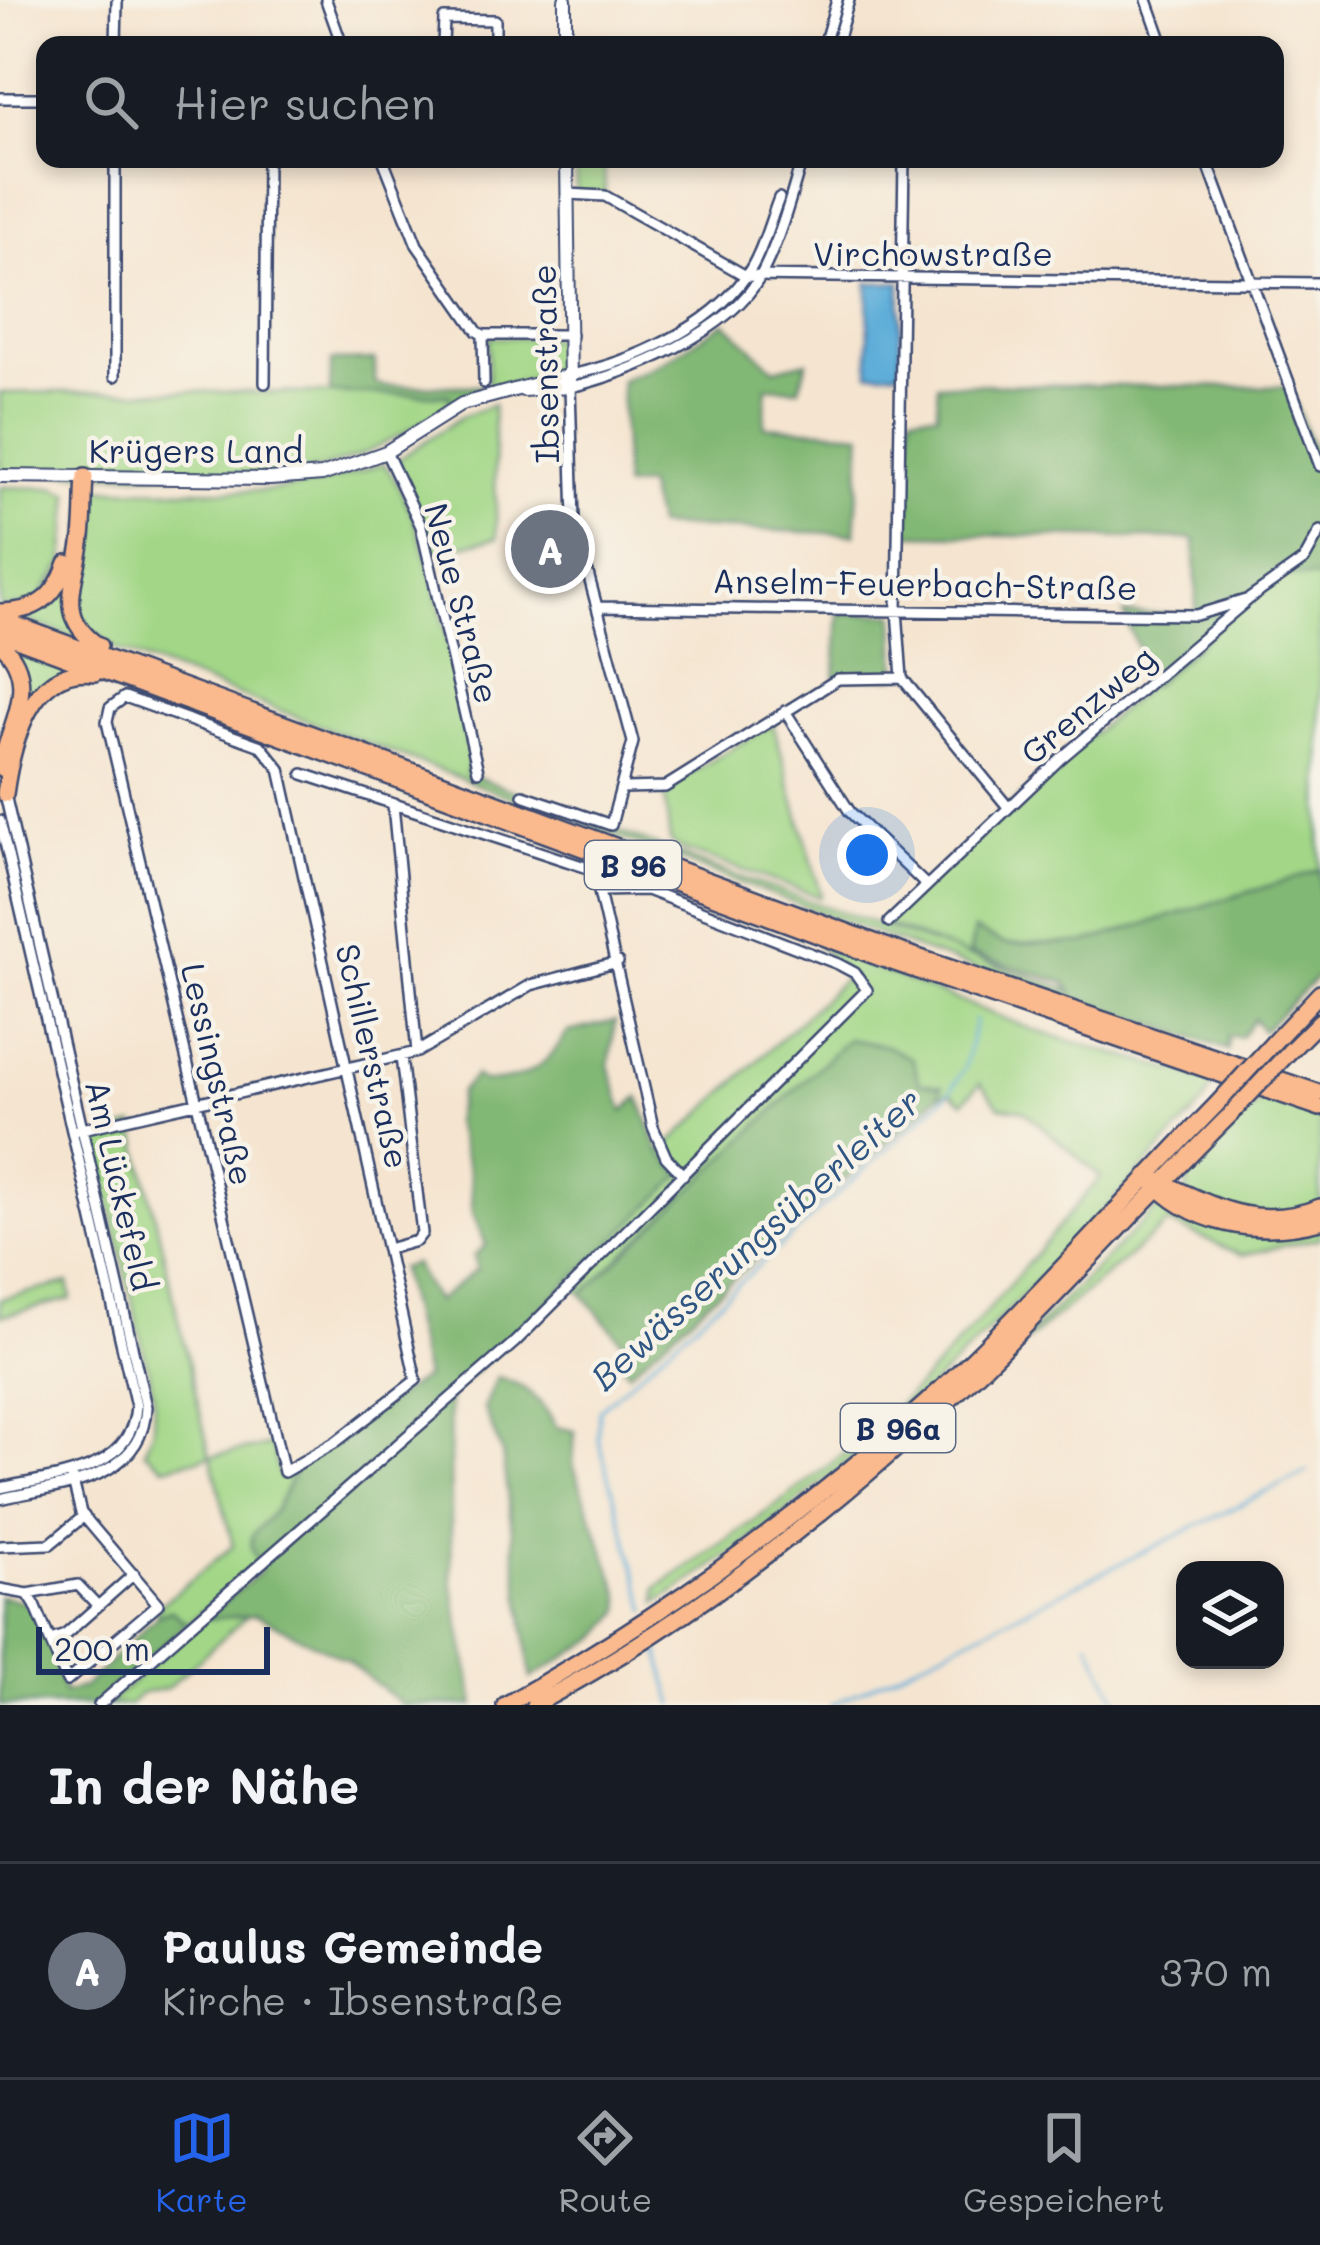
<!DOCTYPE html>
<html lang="de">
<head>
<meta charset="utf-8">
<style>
	body { margin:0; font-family:Mali,sans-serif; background:#20242c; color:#f1f3f6 }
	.controls { position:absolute; right:36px; bottom:36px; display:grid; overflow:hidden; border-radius:24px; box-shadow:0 6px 18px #0003 }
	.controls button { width:108px; height:108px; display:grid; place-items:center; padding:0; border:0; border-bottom:3px solid #363941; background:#171b24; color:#f1f3f6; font:60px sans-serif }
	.scale { position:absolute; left:36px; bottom:30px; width:234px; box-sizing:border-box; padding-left:12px; border:6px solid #1b2f5e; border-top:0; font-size:33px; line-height:42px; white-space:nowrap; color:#1b2f5e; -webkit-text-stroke:9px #f7f3e8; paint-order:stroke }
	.you { position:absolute; left:867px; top:855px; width:42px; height:42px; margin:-30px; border:9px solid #fff; border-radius:50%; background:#1a73e8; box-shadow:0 0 0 18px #1a73e833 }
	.badge { display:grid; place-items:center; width:78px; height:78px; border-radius:50%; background:#2563eb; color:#fff; font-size:39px; font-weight:700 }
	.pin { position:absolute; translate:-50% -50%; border:6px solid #fff; box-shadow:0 3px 12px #0006 }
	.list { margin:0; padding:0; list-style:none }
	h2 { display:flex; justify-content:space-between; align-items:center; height:156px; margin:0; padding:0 48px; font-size:51px }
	h2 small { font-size:39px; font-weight:400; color:#9ea1a6 }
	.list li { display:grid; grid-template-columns:78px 1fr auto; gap:36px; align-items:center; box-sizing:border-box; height:216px; padding:0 48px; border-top:3px solid #363941 }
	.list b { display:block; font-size:45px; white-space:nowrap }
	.list p { margin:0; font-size:39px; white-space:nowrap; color:#9ea1a6 }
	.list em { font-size:39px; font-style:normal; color:#9ea1a6 }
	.icon { flex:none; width:66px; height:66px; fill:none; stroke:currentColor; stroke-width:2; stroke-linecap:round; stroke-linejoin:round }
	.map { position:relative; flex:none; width:1320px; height:1705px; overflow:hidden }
	.search { position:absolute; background:#171b24; box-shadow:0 6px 18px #0003; left:36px; right:36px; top:36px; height:132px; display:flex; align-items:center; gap:30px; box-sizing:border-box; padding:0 42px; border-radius:24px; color:#9ea1a6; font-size:45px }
	.sheet { height:372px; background:#171b24 }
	nav { display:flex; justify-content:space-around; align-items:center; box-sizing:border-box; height:168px; border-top:3px solid #363941; background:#171b24; font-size:33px; color:#9ea1a6 }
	nav a { display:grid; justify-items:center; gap:6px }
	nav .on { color:#2563eb }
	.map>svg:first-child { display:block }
</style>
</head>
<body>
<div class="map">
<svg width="1320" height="1705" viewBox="0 0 1320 1705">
	<rect width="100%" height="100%" fill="#f7f3e8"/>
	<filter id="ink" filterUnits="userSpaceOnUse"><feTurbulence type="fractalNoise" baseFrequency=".00833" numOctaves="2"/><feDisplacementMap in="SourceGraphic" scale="24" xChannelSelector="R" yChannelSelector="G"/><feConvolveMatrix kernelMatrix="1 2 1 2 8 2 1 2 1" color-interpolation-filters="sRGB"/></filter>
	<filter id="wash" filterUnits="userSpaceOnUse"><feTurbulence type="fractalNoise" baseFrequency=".004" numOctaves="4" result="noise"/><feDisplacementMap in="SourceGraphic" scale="48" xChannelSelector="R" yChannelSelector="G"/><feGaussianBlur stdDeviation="2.7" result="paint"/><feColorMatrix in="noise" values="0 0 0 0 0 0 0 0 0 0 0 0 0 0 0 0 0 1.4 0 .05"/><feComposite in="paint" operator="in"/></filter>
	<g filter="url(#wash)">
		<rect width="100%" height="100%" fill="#f5e5d0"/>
		<path fill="#a3d787" stroke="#5f8372" stroke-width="3" d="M576 159H604L605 196 576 194Z
			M489 337 562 339 556 373 487 390Z
			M150 391 449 395 452 404C394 439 359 463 290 475L0 473V393Z
			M493 405 497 538 434 552 397 460 461 417Z
			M384 464C434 529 454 679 470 761L466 773 716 869 1071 991 1073 1001 926 952 115 649 75 615 88 494 103 489 262 491 316 485Z
			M0 487 56 488 70 494 64 564 33 604 0 608Z
			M76 555 82 640 16 617 30 614Z
			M1287 575 1320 578V870L1084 943 1005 944 974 931 969 957 883 923 1008 807 1249 599Z
			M7 643 79 667 23 712Z
			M773 724 821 894 820 897 679 848 670 841 664 789Z
			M817 945 1036 1031 1213 1082 1204 1103C1035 1285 869 1469 657 1603V1588C733 1536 810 1485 879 1423 960 1350 1029 1260 1101 1177L1023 1110 999 1106 980 1083 963 1102 950 1092 939 1095 941 1086 919 1083 848 1039 582 1294 571 1283 660 1153 847 976Z
			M1264 1098 1320 1116V1238L1242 1255 1168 1223 996 1367 1156 1209 1175 1206 1188 1188 1185 1176Z
			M134 1125 210 1456 164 1467 144 1451 153 1429 154 1396 95 1140Z
			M68 1283 71 1299 0 1316V1299Z
			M272 1445 279 1477 297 1471 275 1510 258 1563 187 1624 171 1610 159 1614 155 1609 233 1546 211 1456Z
			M249 1614 167 1688 140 1694 129 1705H106L204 1619Z"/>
		<path fill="#82b874" stroke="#4e7469" stroke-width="3" d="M725 322 774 369 807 361 799 389 767 387 764 426 862 433 855 534 657 526 646 485 624 487 621 380 658 365Z
			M375 360V383L383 386H480L482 391 452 404 448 395 330 393 331 361Z
			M938 384 1289 387 1320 466V578L1286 575 1249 599 1152 686 1124 614H1196L1195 539 906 534 911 414 937 413Z
			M839 613 895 614 897 677 835 678Z
			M1320 870V974L1262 1031 1254 1019 1241 1037 1228 1036V1050L1075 998 1066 983 970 954 974 930 1005 944 1084 943Z
			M615 1021 609 1066 624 1111 639 1097 660 1153 682 1175 449 1396 452 1582 475 1705H402L348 1661 257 1615 204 1619 261 1571 251 1548 252 1535 275 1510 298 1464 425 1377 400 1268 414 1264 436 1302 477 1269 474 1256 486 1245 473 1214 470 1174 454 1122 460 1092 475 1076 484 1082C526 1081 546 1067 568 1032Z
			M848 1039 886 1046 913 1059 919 1083 942 1086 939 1095 629 1372 617 1359 624 1343 582 1294Z
			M497 1377C524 1383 544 1402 556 1427L575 1431 573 1465 621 1597V1611L600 1636 531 1678 502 1453 484 1409Z
			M0 1596 27 1602 46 1634 64 1693 84 1687 159 1614 171 1610 187 1624 93 1705H0Z"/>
		<path fill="#5faed9" stroke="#3d6e9c" stroke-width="3" d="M901 282 900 371 869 373 868 283Z"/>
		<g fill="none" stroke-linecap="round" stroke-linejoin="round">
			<path stroke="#5faed9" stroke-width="3" d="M647 1611 598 1438 599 1410 950 1092 965 1067 975 1020
				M1089 1642 1120 1705
				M656 1643 674 1705
				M832 1705 1307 1472"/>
		</g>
	</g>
	<g filter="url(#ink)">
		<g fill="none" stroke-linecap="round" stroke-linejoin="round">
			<g stroke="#3c4a6f" stroke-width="14">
				<path id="minor" d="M326 0 342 45
					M1147 0 1163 45
					M116 45 117 2
					M443 45 444 19 495 20V45
					M824 45 837 0
					M836 45 849 0
					M0 98H45
					M383 159 417 245 477 331 483 335H571
					M904 159 897 610 902 678 1008 807
					M1206 159 1320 466
					M568 194 605 196 746 276 1320 283
					M483 335 484 383
					M570 375C630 363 710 328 746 276 762 254 769 223 779 198
					M115 376V159
					M265 383 267 159
					M386 452 421 526 478 771
					M597 607 1196 615 1249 599
					M125 697 261 746 280 769 416 1380 336 1442 284 1472 107 722 110 708Z
					M785 711 850 812 926 885
					M303 774 594 870 653 1127 666 1157 683 1175
					M623 788 665 787 838 679 902 678
					M523 795 611 825 633 742 574 521 570 387C629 374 731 331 761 275 780 239 791 197 802 159
					M393 805 417 1052
					M0 821 136 1406C132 1474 53 1476 0 1488
					M889 922 1060 759 1249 599 1304 560 1320 531
					M78 1130 417 1052 531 985 618 962
					M391 1248 416 1241 422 1233 401 1057
					M0 1499C57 1485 143 1483 146 1407L5 794
					M0 1546 50 1544 84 1516
					M0 1589 28 1594 35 1605 67 1681 158 1604 81 1513 72 1477
					M28 1594 78 1585 98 1606
					M51 1640 65 1635 134 1574
					M99 1705 515 1342 867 990 855 973 838 964 647 890 602 891"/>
			</g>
			<g stroke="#3c4a6f" stroke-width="16">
				<path id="tertiary" d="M565 0V45
					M523 390 570 387 567 159
					M0 476 270 479 322 475 386 452 462 404 570 375"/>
			</g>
			<g stroke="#3c4a6f" stroke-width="20">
				<path id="primary" d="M1273 1043 1320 993
					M1289 1052 1320 1021
					M505 1705C658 1619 799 1519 928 1401 1030 1308 1120 1203 1216 1105
					M534 1705C699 1617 850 1497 984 1367 1069 1284 1148 1196 1232 1113"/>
			</g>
			<g stroke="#3c4a6f" stroke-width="20">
				<path id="trunk" d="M85 477C83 499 85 522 81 544 75 586 56 617 99 646
					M0 612C36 612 55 598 67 563
					M0 619 888 947 1320 1093
					M0 633 883 959 1320 1108
					M0 643C42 680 9 724 0 768
					M5 794C12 744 31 663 95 673
					M1147 1176C1190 1226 1258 1237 1320 1221
					M1154 1179C1213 1205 1255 1232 1320 1207"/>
			</g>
			<use href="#minor" stroke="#fff" stroke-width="9"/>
			<use href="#tertiary" stroke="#fff" stroke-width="12"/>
			<use href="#primary" stroke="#fbba8d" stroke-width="15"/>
			<use href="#trunk" stroke="#fbba8d" stroke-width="15"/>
			<g stroke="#3c4a6f" stroke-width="20" stroke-linecap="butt">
				<path id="primary-bridge" d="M1216 1105 1273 1043
					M1232 1113 1289 1052"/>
			</g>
			<use href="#primary-bridge" stroke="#fbba8d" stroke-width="15"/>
		</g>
	</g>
	<g text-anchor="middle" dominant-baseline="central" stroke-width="9" stroke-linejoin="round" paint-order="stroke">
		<g fill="#f7f3e8" stroke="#5d6a87" stroke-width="3">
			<rect x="585" y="841" width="96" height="48" rx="9"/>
			<rect x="841" y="1404" width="114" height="48" rx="9"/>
		</g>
		<g font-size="30" font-weight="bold" fill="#1b2f5e">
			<text x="633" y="865">B 96</text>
			<text x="898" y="1428">B 96a</text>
		</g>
		<g font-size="33" fill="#1b2f5e" stroke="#f7f3e8">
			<text x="933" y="252">Virchowstraße</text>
			<text transform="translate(544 364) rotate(-91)">Ibsenstraße</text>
			<text x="196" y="449">Krügers Land</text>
			<text transform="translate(925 583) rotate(1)">Anselm-Feuerbach-Straße</text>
			<text transform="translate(463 603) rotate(75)">Neue Straße</text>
			<text transform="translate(1087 704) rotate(-40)">Grenzweg</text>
			<text transform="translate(374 1056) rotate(77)">Schillerstraße</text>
			<text transform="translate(219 1074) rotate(77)">Lessingstraße</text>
			<text transform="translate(122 1185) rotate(77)">Am Lückefeld</text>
		</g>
		<g font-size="36" font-style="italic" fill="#2f5583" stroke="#f7f3e8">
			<text transform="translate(755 1238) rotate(-42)">Bewässerungsüberleiter</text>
		</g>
	</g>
</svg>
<div class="controls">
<button><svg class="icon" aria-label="layers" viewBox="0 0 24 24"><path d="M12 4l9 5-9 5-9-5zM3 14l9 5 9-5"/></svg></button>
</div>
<div class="scale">200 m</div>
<div class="you"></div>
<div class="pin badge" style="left:550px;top:549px;background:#6b7280">A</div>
<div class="search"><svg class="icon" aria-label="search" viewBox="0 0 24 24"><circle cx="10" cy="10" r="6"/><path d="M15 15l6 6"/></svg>Hier suchen</div>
</div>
<section class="sheet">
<h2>In der Nähe<small></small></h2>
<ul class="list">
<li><span class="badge" style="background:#6b7280">A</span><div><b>Paulus Gemeinde</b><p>Kirche · Ibsenstraße</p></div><em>370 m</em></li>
</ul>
</section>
<nav>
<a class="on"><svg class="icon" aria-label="map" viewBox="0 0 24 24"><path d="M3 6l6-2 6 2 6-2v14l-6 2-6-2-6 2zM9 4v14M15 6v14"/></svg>Karte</a>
<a><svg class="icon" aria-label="directions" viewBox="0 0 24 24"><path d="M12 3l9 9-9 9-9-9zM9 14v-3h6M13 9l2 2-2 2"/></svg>Route</a>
<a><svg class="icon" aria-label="saved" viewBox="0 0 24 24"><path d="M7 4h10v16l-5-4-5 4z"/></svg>Gespeichert</a>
</nav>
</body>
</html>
